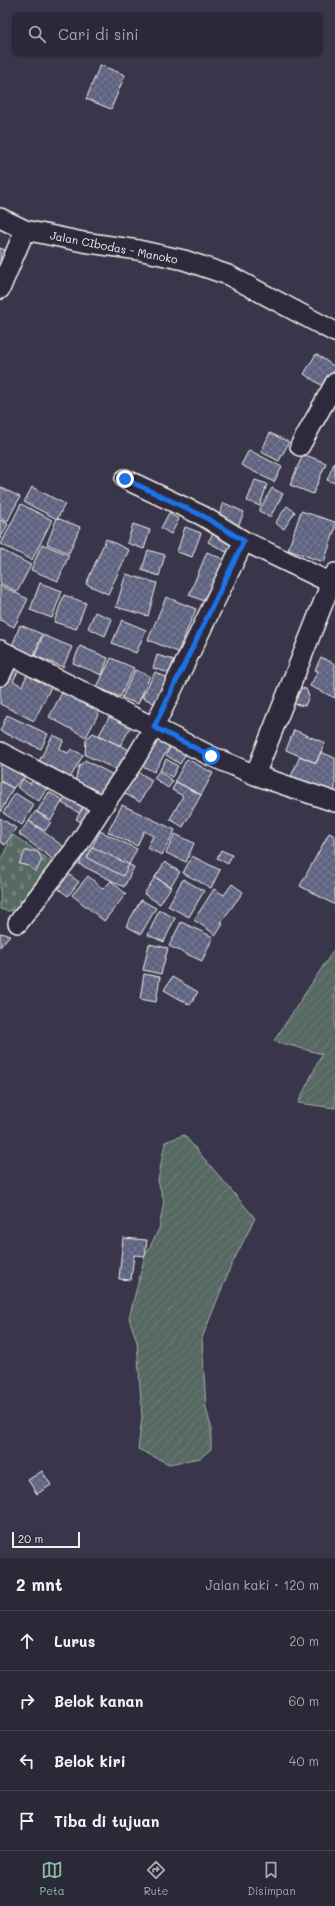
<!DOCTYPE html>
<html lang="id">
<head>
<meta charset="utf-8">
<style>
	body { margin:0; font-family:Mali,sans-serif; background:#373443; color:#f1f3f6 }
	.scale { position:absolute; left:12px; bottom:10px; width:68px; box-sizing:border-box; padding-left:4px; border:2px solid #f4f1e8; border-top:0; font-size:11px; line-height:14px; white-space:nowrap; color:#f4f1e8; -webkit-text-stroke:3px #2f2a3d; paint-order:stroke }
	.stop { position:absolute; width:12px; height:12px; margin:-9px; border:3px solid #1a73e8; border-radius:50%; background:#fff }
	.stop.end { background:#1a73e8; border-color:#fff; box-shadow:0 1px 4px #0008 }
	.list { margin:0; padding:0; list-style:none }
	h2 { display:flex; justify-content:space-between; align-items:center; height:52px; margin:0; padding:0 16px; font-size:17px }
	h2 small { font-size:13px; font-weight:400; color:#a6a6ae }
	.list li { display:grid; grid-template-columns:26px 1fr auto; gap:12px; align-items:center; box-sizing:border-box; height:60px; padding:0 16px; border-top:1px solid #474453 }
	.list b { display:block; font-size:15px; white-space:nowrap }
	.list em { font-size:13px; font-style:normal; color:#a6a6ae }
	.icon { flex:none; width:22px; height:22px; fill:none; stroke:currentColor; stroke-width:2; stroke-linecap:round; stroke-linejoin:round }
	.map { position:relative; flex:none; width:335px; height:1558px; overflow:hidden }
	.search { position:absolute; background:#2b2838; box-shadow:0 1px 3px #0004; left:12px; right:12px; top:12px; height:44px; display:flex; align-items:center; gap:10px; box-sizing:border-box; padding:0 14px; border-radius:8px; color:#a6a6ae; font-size:15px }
	.sheet { height:292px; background:#2b2838 }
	nav { display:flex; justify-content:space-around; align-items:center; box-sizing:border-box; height:56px; border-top:1px solid #474453; background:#2b2838; font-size:11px; color:#a6a6ae }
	nav a { display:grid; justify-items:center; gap:2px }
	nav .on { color:#8abfa5 }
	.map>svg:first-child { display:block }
</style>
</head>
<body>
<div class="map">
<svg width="335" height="1558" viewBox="0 0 335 1558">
	<defs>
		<pattern id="cemetery-stones" width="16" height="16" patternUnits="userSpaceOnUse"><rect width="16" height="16" fill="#576962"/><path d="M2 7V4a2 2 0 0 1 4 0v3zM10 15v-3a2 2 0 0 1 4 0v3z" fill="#707f78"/></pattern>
		<pattern id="garden-furrows" width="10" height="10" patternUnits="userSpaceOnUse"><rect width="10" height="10" fill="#576962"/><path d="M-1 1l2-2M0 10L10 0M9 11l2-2" fill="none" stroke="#707f78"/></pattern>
		<pattern id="building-cross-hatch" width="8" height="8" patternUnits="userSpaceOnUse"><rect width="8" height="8" fill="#5f6481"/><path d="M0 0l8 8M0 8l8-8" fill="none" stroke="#777b93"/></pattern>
	</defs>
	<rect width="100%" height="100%" fill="#39364b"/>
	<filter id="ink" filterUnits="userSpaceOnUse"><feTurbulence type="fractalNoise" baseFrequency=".025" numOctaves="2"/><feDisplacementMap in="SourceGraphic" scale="8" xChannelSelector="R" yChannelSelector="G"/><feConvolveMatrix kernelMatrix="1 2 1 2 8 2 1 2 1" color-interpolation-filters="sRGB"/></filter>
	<g filter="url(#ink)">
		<path fill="url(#cemetery-stones)" stroke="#a6ada5" d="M13 835 54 863 17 910 8 911 0 909V861Z"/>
		<path fill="url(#garden-furrows)" stroke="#a6ada5" d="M335 948V1108L298 1103 322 1054 274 1041Z
			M184 1135 255 1218 230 1268 202 1338 206 1408 211 1427V1449L200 1458 169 1464 138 1449 142 1417 137 1342 129 1318 145 1256 159 1229 164 1201 158 1181 165 1142Z"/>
		<path fill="url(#building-cross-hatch)" stroke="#f4f1e8" d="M100 65 125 75 111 109 86 99Z
			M0 248 5 250 0 265Z
			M316 354 335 367V370L324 387 304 374Z
			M270 433 289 442 279 461 261 452Z
			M249 450 282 467 274 482 241 465Z
			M303 454 326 463 313 494 290 485Z
			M335 461V483L327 480Z
			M255 480 267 484 260 506 247 501Z
			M0 487 20 497 7 522 0 518Z
			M32 487 65 504 57 519 24 502Z
			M272 488 283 494 270 517 259 511Z
			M224 503 244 512 238 527 218 518Z
			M21 504 52 520 32 560 1 544Z
			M287 506 295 512 284 529 275 523Z
			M301 511 335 522V529L324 562 288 550Z
			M169 513 179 519 171 534 161 528Z
			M57 518 80 527 69 553 47 544Z
			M0 520 8 524 0 539Z
			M133 524 150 530 144 549 127 543Z
			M185 527 201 533 192 557 177 552Z
			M216 528 240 541 232 555 208 542Z
			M106 539 129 550 108 594 86 584Z
			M42 544 69 555 58 581 31 570Z
			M0 549 31 565 17 592 0 583Z
			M148 550 165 555 159 576 142 570Z
			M207 552 227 561 209 603 189 595Z
			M126 574 157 583 148 616 116 607Z
			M40 583 62 591 52 618 30 610Z
			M0 585 28 599 14 627 0 620Z
			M64 595 86 603 76 629 54 622Z
			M166 597 196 609 178 652 148 640Z
			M95 612 112 619 105 636 88 628Z
			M122 620 146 630 136 653 112 643Z
			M20 625 42 634 33 658 11 649Z
			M43 635 72 647 63 667 35 656Z
			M80 646 108 658 102 675 73 663Z
			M157 655 174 660 169 673 153 668Z
			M321 657 335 664V698L310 686 318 671 315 670Z
			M111 658 134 668 120 697 97 687Z
			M9 662 20 668 13 681 22 686 27 675 51 687 34 721 0 704V679Z
			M135 670 150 676 138 704 122 698Z
			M155 672 174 681 161 707 142 697Z
			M65 687 102 707 86 737 49 717Z
			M297 687 306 689 309 696 305 706 289 703Z
			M112 712 133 723 120 746 99 735Z
			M7 715 48 734 41 749 0 731Z
			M294 730 325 743 316 763 286 750Z
			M154 732 172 742 154 772 137 763Z
			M93 733 132 751 120 771 85 755 86 739Z
			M53 735 64 740 59 749 68 753 71 749 83 755 69 780 38 763Z
			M175 739 189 747 180 764 166 755Z
			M321 752 335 758V799L289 781 300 756 316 763Z
			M166 759 178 766 172 777 160 770Z
			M187 759 213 773 201 795 175 781Z
			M6 760 30 772 13 788 0 781V766Z
			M85 760 119 778 102 799 74 785 79 766Z
			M133 769 152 780 140 802 120 791Z
			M159 771 173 781 168 788 154 778Z
			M35 777 48 786 39 801 17 787 23 779 30 784Z
			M0 781 13 788 0 813Z
			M176 782 201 795 183 827 170 819 183 796 172 790Z
			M49 792 63 800 51 820 37 812Z
			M15 793 34 805 22 825 3 813Z
			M68 794 85 804 79 813 62 803Z
			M88 800 100 807 88 827 76 819Z
			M122 805 175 830 162 855 147 848 153 836 144 831 137 846 108 832Z
			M36 811 51 822 45 831 29 821Z
			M0 818 16 828 5 845 0 842Z
			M29 821 72 853 62 866 19 834Z
			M100 831 137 849 123 876 87 858Z
			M329 833 335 836V905L300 886Z
			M175 834 194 843 186 862 166 853Z
			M88 845 134 867 124 887 79 864Z
			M221 850 232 855 228 864 217 858Z
			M25 851H37L42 859 36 872 29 866 19 864Z
			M192 856 220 870 211 888 183 873Z
			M165 862 180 872 170 887 155 877Z
			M67 873 79 882 68 896 56 887Z
			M88 876 103 889 111 881 126 894 104 921 72 895Z
			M155 877 171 887 160 904 144 894Z
			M183 879 204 891 189 917 168 906Z
			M232 884 243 892 221 922 223 924 216 935 194 920 214 889 224 895Z
			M141 900 156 908 141 934 126 926Z
			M159 910 175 918 164 942 148 935Z
			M181 922 213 937 202 961 169 946Z
			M0 933 10 935 0 947Z
			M149 944 168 948 161 974 143 970Z
			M144 974 160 977 156 1002 140 999Z
			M172 977 198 992 190 1005 164 990Z
			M123 1238 147 1240 145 1256 134 1255 131 1280 119 1279Z
			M42 1471 51 1485 37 1494 28 1480Z"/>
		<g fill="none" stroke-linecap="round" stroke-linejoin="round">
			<g stroke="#f4f1e8" stroke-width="22">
				<path id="minor" d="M0 218 25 230 83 242 138 250 184 260 228 275 335 332
					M0 289 25 230
					M300 446 335 383
					M125 479 203 516 244 541 331 583
					M0 650 211 756 255 775 335 802
					M0 676 10 655
					M0 752 103 806 134 761 154 727 244 541
					M255 775 335 573
					M18 923 78 845 103 806"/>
			</g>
			<use href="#minor" stroke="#2f2a3d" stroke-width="19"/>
		</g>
	</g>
	<g fill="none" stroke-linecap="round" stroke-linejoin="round" filter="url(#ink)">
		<path stroke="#1a73e8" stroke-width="5" d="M125 479 203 516 244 541 154 727 211 756"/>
	</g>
	<g text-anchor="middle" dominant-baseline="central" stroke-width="4" stroke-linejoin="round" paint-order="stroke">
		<g font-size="11" fill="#f4f1e8" stroke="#2f2a3d">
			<text transform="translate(114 247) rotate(11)">Jalan CIbodas - Manoko</text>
		</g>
	</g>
</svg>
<div class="scale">20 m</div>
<div class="stop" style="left:211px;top:756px"></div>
<div class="stop end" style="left:125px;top:479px"></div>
<div class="search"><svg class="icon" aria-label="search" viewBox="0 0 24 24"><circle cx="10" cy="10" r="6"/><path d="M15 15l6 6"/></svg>Cari di sini</div>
</div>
<section class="sheet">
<h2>2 mnt<small>Jalan kaki · 120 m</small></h2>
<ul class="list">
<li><svg class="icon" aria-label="ahead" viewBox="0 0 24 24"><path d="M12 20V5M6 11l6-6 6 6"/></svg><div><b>Lurus</b></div><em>20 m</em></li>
<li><svg class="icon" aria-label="right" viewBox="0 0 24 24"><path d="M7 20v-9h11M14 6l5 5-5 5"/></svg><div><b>Belok kanan</b></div><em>60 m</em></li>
<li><svg class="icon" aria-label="left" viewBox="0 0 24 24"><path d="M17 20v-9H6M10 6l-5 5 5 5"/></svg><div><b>Belok kiri</b></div><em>40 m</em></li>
<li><svg class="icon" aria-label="arrive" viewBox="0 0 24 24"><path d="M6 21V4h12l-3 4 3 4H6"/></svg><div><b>Tiba di tujuan</b></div></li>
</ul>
</section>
<nav>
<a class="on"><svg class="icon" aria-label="map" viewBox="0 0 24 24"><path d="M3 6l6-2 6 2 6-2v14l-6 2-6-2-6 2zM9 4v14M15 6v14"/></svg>Peta</a>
<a><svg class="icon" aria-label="directions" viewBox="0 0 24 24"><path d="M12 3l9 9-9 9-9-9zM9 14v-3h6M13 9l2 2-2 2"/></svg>Rute</a>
<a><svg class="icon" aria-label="saved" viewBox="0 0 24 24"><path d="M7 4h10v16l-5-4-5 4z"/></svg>Disimpan</a>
</nav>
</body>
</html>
